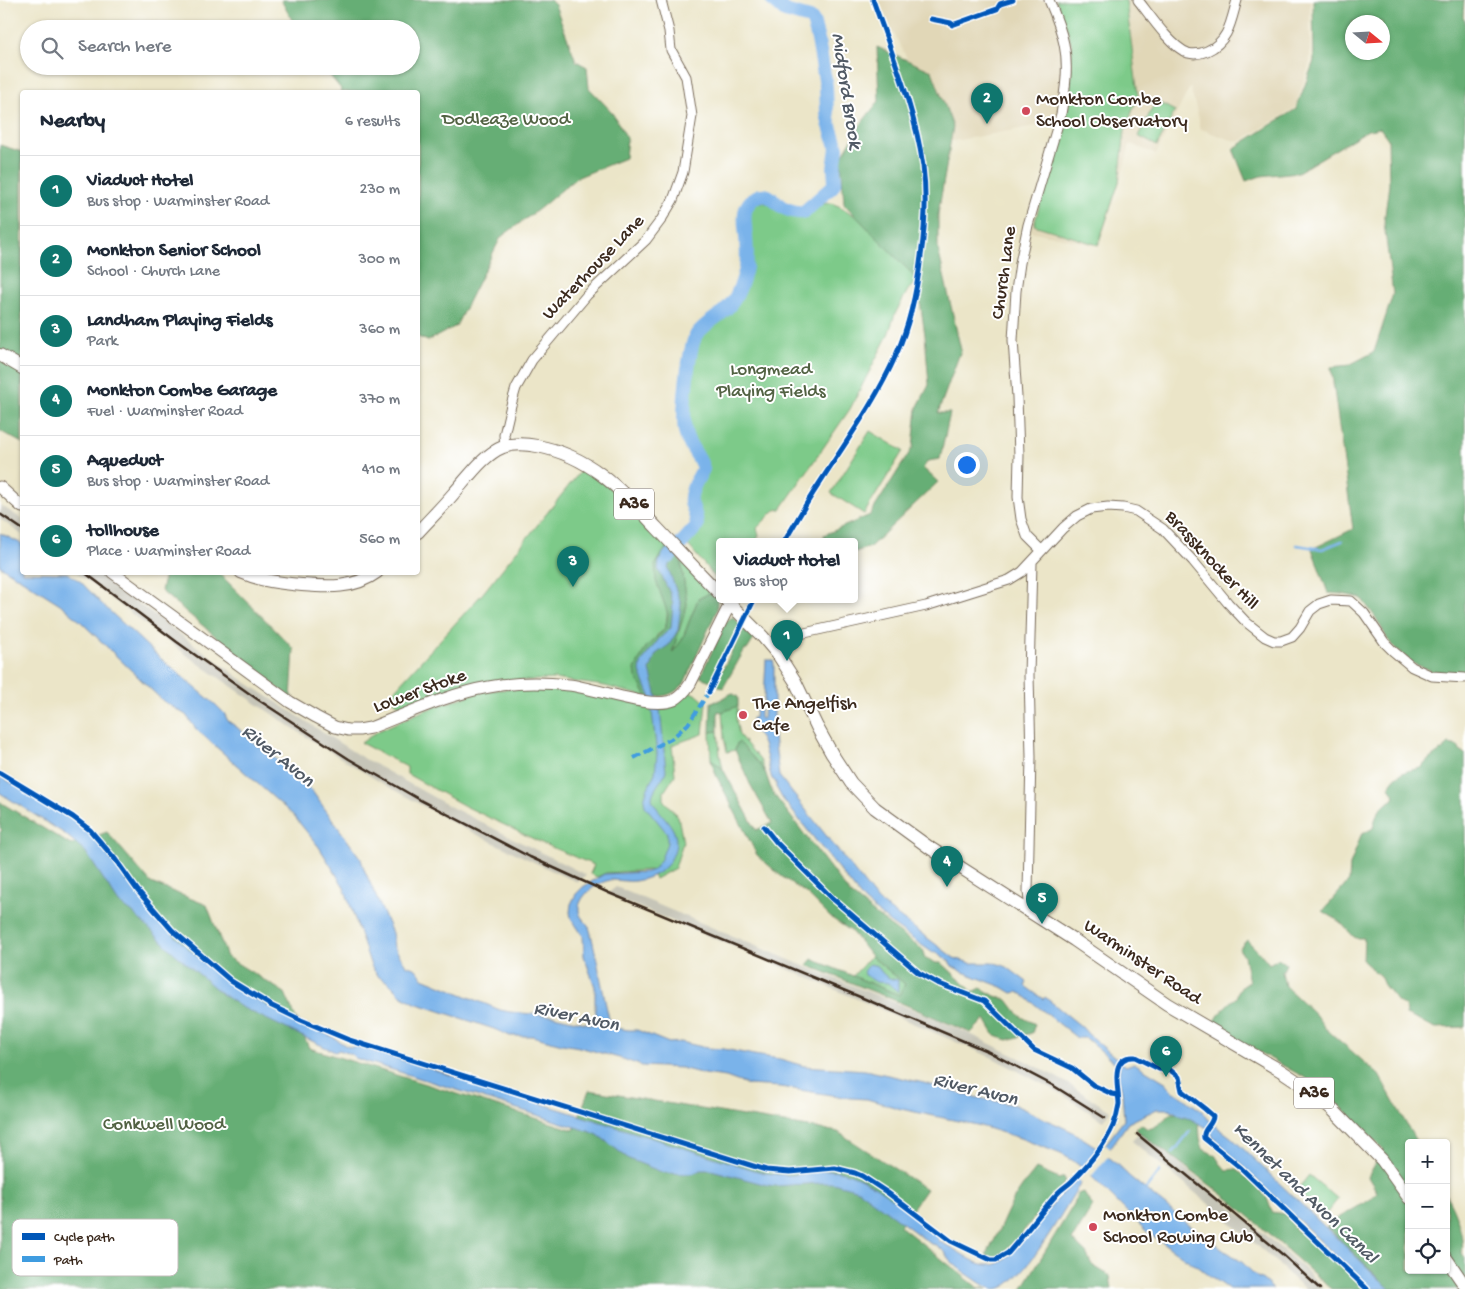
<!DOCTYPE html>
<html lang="en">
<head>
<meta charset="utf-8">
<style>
	body { margin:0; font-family:"Gochi Hand",sans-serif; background:#f2f2f3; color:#1f2937 }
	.controls { position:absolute; right:15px; bottom:15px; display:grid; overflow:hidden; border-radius:5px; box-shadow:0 1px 4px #0004 }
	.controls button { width:45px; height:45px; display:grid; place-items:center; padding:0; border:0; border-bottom:1px solid #e0e1e3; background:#fff; color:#1f2937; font:25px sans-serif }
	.compass { position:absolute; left:1345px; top:15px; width:45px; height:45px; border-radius:50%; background:#fff; box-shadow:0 1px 4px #0004; rotate:108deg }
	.you { position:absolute; left:966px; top:464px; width:18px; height:18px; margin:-12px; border:4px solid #fff; border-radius:50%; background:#1a73e8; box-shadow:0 0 0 8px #1a73e833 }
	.badge { display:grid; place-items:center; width:32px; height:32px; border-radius:50%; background:#0f766e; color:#fff; font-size:16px; font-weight:700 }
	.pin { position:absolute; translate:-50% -41px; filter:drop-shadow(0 1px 2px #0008) }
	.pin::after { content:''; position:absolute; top:26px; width:18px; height:15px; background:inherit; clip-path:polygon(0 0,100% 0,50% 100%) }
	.popup { position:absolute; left:716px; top:538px; width:142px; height:65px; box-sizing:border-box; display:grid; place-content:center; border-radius:5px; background:#fff; filter:drop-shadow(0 1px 4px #0005); font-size:16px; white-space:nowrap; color:#747a83 }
	.popup b { font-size:19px; color:#1f2937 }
	.popup::after { content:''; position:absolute; left:50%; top:100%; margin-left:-10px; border:10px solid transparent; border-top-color:#fff }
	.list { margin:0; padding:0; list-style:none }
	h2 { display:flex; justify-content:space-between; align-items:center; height:65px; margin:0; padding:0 20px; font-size:21px }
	h2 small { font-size:16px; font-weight:400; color:#747a83 }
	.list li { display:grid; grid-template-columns:32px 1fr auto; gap:15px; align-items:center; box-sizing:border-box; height:70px; padding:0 20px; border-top:1px solid #e0e1e3 }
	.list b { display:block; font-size:19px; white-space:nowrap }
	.list p { margin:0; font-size:16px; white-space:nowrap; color:#747a83 }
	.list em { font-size:16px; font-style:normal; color:#747a83 }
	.icon { flex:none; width:28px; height:28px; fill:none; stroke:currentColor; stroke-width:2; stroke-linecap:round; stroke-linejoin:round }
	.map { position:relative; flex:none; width:1465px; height:1289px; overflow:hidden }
	.search { position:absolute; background:#fff; box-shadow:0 1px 4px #0004; left:20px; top:20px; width:400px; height:55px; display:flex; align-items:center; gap:12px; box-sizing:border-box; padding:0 18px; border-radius:28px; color:#747a83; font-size:19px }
	.panel { position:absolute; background:#fff; box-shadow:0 1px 4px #0004; left:20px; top:90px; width:400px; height:485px; border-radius:5px }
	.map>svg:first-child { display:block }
</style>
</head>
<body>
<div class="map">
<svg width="1465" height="1289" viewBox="0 0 1465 1289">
	<rect width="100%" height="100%" fill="#fff"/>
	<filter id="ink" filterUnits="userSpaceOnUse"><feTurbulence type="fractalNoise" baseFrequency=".02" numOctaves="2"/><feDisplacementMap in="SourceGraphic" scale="10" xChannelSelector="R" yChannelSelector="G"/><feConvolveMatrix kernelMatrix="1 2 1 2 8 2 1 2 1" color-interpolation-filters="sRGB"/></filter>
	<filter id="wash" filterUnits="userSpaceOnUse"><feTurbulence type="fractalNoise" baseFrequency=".0096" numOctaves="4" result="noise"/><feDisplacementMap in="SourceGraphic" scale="20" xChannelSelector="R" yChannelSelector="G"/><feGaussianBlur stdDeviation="1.12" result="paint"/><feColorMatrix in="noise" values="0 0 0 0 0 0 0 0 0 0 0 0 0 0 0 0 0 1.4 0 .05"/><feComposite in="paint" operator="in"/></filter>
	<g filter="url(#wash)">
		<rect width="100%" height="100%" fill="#ebe5c8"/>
		<path fill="#e1d7b7" d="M879 0H1310V62L1295 108 1239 142 1219 136 1199 128V119L1190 87 1156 154 1130 144 1122 175 1099 246 1030 231 1063 124 1052 123 931 145 910 64 894 34Z"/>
		<path fill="#c6c5b8" d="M0 505 22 519V535L0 519Z
			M77 573H97L244 681 358 755 451 807 586 875 578 882 563 876 459 826 380 782 308 738 257 704 192 659Z
			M616 887 799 964 931 1017 972 1035 1034 1065 1067 1083 1110 1111 1103 1121 1060 1093 993 1058 797 973 607 894Z
			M1139 1132 1185 1168 1230 1205 1305 1269 1324 1289H1305L1266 1253 1216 1210 1132 1141Z"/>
		<path fill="#7dca89" stroke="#5c7a54" d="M1056 0H1125L1126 1 1138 96 1125 131 1119 182 1098 245 1034 225 1070 100 1072 46 1066 26Z
			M1156 101 1175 111 1157 146 1138 136Z
			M761 202C773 204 769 206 778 211 782 214 800 218 805 217 811 215 817 209 821 204L831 203 841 207 869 225 909 267 916 282 908 290 895 314 888 335 850 409 781 509 775 510 757 528 759 535 756 542H720L719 582 688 545C698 533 705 527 700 511 699 506 696 500 696 495 697 484 705 473 707 462L702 453 693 447 685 429 694 339 733 307 744 287 750 263 749 211 754 204Z
			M870 431 903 451 864 514 831 493Z
			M583 468 601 479 629 507 667 547 662 554C663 570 671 613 665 627 664 631 660 633 657 635L643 690 647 697 605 686 554 679 483 683 455 689 402 707 388 697 483 593Z
			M681 561 712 592 698 599 682 640 672 655 687 604Z
			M535 687 580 690 649 706 690 692 697 695 706 703 703 734 672 745 675 775 664 792V801L678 816 683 842 675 868 655 879 650 870 606 873 597 877 590 874 594 865 544 844 465 806 407 774V767L361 743 378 731 423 711 482 691Z
			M738 706 736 719 739 735 760 760 766 774 759 764 737 743 735 750 727 752 724 738 722 712Z
			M718 731 720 755 723 769 711 759 710 732Z
			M871 956 905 984 899 995 853 976Z
			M1309 1175 1338 1199 1325 1215 1296 1191Z"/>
		<path fill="#66ae75" stroke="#506c4a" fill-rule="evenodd" d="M281 0H550L555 5 576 61 587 67 589 88 611 111 627 138 625 158 576 178 539 209 501 237 456 326 428 341 418 337V92H340L341 89 322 66H411V29H297Z
			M1313 0H1464L1463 18 1465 19V674L1435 672 1412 663 1396 649 1388 640 1376 618 1361 598 1342 594 1328 593 1312 549 1353 529 1331 367 1349 365 1374 352 1393 294 1384 223 1389 184 1388 139 1380 128 1368 130 1298 172 1261 176 1246 181 1233 149 1296 109 1314 61ZM1352 22H1382V52H1352Z
			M877 47 932 71 953 127 938 214V249L961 350 938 413H950L940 459 928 461 923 468 938 482 870 547 855 552 854 542H825L824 535 870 515 913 447 917 408 929 385 925 335 919 294 920 282 844 204 841 158 863 121 879 101Z
			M0 145 22 152V443L0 431Z
			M667 547 681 561 687 604 672 653 682 640 698 599 712 592 717 599V610L684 684C671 697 664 696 647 697L636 677 635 669 646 647 664 630 666 625 668 614 656 581 655 565Z
			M165 573H219L294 649 291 699 161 591Z
			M733 617 740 624 711 681 700 677 726 621Z
			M744 628 754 639 747 650 745 649 723 688 715 684Z
			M732 693 738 697V706L722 712 718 711V731L710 732 711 702 718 701Z
			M739 742 759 764 766 774 772 792 850 894 890 926 924 951V957L936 963H942L973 992 981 988 995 996 1008 1000 1020 1016 1035 1024 1032 1033 1008 1040 995 1036 985 1019 971 1033 899 1002 807 965 812 959 899 995 905 984 871 956 851 931 830 917 807 894 781 876 757 855 716 775 711 759 723 769 756 830 772 823 750 784 735 750 737 743Z
			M1449 744 1458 746 1460 751 1465 754V1027L1436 1028 1406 1015 1405 1006 1398 1002 1384 985 1380 976 1363 961 1364 938H1355L1340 922 1323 911 1349 881 1350 865 1361 835 1373 828C1376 814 1380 806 1393 800L1395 796 1389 787C1397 772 1406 771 1421 768 1430 756 1439 754 1449 744Z
			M0 802 71 845 107 832 151 883 207 905 227 957 285 993 309 1048 574 1130 589 1090 838 1132 926 1189 900 1226 977 1287 987 1289H0V832L2 830 0 828Z
			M1247 940C1254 948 1264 956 1269 964L1278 959 1286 964 1282 972 1285 986 1315 1014 1325 1028 1379 1075 1417 1143H1409V1270H1446V1195C1455 1210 1465 1237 1462 1253L1465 1258V1289H1390L1327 1227 1340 1217 1371 1199 1377 1192 1368 1177 1383 1149 1331 1097 1309 1080 1212 1026C1219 1015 1224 1005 1236 998L1239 989 1249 982 1244 956 1239 949Z
			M1172 1113C1182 1113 1191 1117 1199 1122L1200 1138 1203 1149 1215 1155 1220 1163 1226 1170 1236 1169 1256 1185 1267 1198 1272 1212 1285 1214 1298 1232 1312 1238 1365 1289H1331L1234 1203 1135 1129 1139 1125H1142L1148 1129C1159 1127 1163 1119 1172 1113Z
			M1036 1169 1059 1179 1064 1177 1066 1182 1044 1205 1019 1237 1000 1256 993 1258 986 1255C999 1235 1005 1211 1019 1191 1024 1183 1031 1176 1036 1169Z
			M1083 1192 1093 1206 1072 1240 1086 1253 1092 1265 1110 1276 1112 1289H1022L1074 1204 1077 1194Z"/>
		<path fill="#7ab3ea" stroke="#5a6e84" d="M0 533 22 544V572L67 573 80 581 101 603 160 658 216 705 224 713 228 721 238 728 254 743 268 752 312 791 361 859 364 869 392 933 394 947 406 965 416 969 423 978 500 1010 510 1012 554 1016 590 1024H598L595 1008V987L584 956 583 936 571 918 570 912 571 904 576 894 583 887 604 874 647 872 653 870 661 859 667 843V833L645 806 644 800 647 790 655 773 657 754 650 696 640 672 641 664 646 656 659 639 671 628 673 604 670 593 658 569 659 561 673 545 679 551 671 558 668 568 681 604 678 630 669 645 656 654 650 670 660 709 666 771C663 780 653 788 652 798 652 801 655 805 657 808 671 826 684 836 670 861 663 873 648 879 635 881 628 882 620 880 612 880 599 881 581 894 579 907 578 918 585 919 589 927 590 929 590 932 591 934 599 965 603 996 611 1027L628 1030H637L669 1043 681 1042 707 1048 724 1049 754 1055 780 1059 804 1066 865 1070 924 1083 969 1096 1015 1105 1073 1132 1101 1150 1124 1120 1122 1092 1118 1075 1120 1067 1086 1038H1077L1022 994 1017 992 1012 993 1002 987 963 972 952 966 949 961 936 952 933 953 890 923 864 901 782 798 776 787V783L775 781 772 779C769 770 765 747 761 740 756 729 751 733 752 718H755L756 705H760V718L762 719 763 718 766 660H773L774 664V736L779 776 878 901 954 958 971 963H995L1002 965 1007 967 1027 982 1025 986 1043 999 1045 997 1082 1027 1088 1034 1123 1064 1126 1066 1134 1063 1167 1083 1168 1086 1173 1091 1184 1098 1203 1112 1207 1119 1232 1138 1390 1289H1370L1231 1155 1213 1137 1209 1129 1185 1116 1183 1117 1171 1110V1109H1157L1128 1123 1106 1154 1130 1177 1189 1225 1243 1263 1257 1277 1263 1280 1273 1289H1229L1147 1232 1089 1174C1085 1178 1081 1183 1077 1189 1063 1210 1023 1286 997 1289 988 1289 979 1282 973 1278 964 1272 948 1262 945 1252L936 1245 931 1244 858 1190 833 1183H821L776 1186 767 1185 711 1170H701L692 1174 664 1173 629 1159 598 1135 591 1132 355 1058 351 1054 339 1050 335 1052 241 1007 222 994 173 952 133 913 119 903 85 851 65 834 0 793V776C15 785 31 794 46 803 58 810 71 816 81 825 104 846 119 872 139 896 188 956 248 1002 319 1031 324 1033 329 1035 333 1037 341 1042 348 1050 357 1046L761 1172C772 1174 782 1175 792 1175 805 1174 818 1170 830 1170 865 1170 908 1212 935 1233L938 1236 939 1241C945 1245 951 1247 957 1251 972 1260 987 1272 1005 1260L1059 1197 1074 1182 1085 1170 1072 1160 1061 1154 1020 1138 977 1125 901 1109 867 1099 850 1098 781 1087 748 1085 726 1077 704 1074 681 1068 642 1066 623 1059 579 1047 562 1044 532 1036H510L494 1029 415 1003 401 995 388 982 379 977 371 966 344 887 319 847 293 815 196 729 186 715 163 701 80 621 60 604 0 566Z
			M869 964 878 966C882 975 888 979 898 980V992L888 983 876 982 865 975 864 970Z"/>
		<path fill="#ebe5c8" d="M1103 1143 1112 1150 1109 1153 1110 1154 1084 1185 1075 1177 1081 1170 1080 1169Z"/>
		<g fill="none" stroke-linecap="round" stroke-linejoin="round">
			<path stroke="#7ab3ea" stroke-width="2.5" d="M1297 545 1322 549 1342 541
				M1173 1153 1190 1131
				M1146 1189 1160 1171"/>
			<path stroke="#7ab3ea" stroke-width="14" d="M669 557 697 526C697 517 694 511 691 503 689 491 698 479 703 469 700 455 687 446 685 431 682 415 688 346 697 334 706 322 720 317 729 306 737 298 742 283 745 272 748 261 747 249 746 238 745 222 740 206 756 197 767 190 774 201 782 207 788 210 797 213 804 212L832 187 835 182 834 168 837 148 829 123 827 112 826 86 818 40 813 21 810 18 785 11 772 0"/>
		</g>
	</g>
	<g filter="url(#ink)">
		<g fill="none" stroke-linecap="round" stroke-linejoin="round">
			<g stroke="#796b5a" stroke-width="11">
				<path id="minor" d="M1138 0C1149 14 1171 47 1188 53 1195 55 1200 54 1207 51 1229 41 1231 21 1237 0
					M505 446 504 435 511 405 516 388 532 360 587 295 646 240 661 220 673 200 683 172 692 116 686 77 671 50 669 31 661 0
					M1041 550 1027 536 1021 519 1018 497 1019 455 1017 397 1013 340 1016 291 1020 263 1028 225 1061 114C1065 91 1069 67 1064 44 1061 29 1055 14 1049 0
					M770 646 800 634 926 606 1009 580 1022 572 1063 528 1077 516 1091 509 1108 507 1123 508 1136 511 1163 529 1193 561 1228 603 1246 622 1265 637 1274 641H1281L1292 637 1300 628 1310 611 1319 604 1331 600 1351 601 1364 613 1385 643 1393 651 1412 667 1432 676 1465 678
					M1030 911 1028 891 1031 757 1029 675 1032 563"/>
			</g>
			<g stroke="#796b5a" stroke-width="13">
				<path id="major" d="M0 487 22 507
					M112 572 290 702 316 717 335 727 348 730H359L370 728C409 713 448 694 489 687 516 682 543 682 569 685 596 688 651 710 674 700 681 696 686 690 690 684L730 604"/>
			</g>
			<g stroke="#796b5a" stroke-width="14">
				<path id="highway" d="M0 355 22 368
					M418 532C430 519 442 507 454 493 468 478 483 455 503 447 514 443 527 444 537 446 591 456 621 490 657 528 678 550 698 572 720 594
					M241 572C262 581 279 583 302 585 328 587 354 589 377 572
					M726 600 763 637 779 656 795 681 817 727 832 754 851 783 875 808 930 848 1074 940 1167 1004 1283 1072 1307 1088 1333 1110 1382 1160 1409 1198
					M1446 1258 1465 1286"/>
			</g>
			<use href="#minor" stroke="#fff" stroke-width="9"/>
			<use href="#major" stroke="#fff" stroke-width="11"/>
			<use href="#highway" stroke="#fff" stroke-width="12"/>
			<path stroke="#3b2a1e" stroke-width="2.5" d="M0 514 22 529
				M84 572 177 642 257 699 349 759 422 801 530 857 609 893 865 999 987 1051 1054 1086 1105 1118
				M1137 1134 1282 1254 1320 1289"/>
			<path stroke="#3f9ce0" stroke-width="4" stroke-dasharray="8 4" stroke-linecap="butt" d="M634 758 671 739 688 724 709 692"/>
			<g stroke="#fff" stroke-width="8">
				<path id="cycleway" d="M931 19 951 23 952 25 997 9 1000 4 1013 0
					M784 542C795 524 805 505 817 487 845 443 875 403 896 355 910 324 917 290 921 256 925 227 927 196 923 166 915 109 892 54 873 0
					M709 692 754 600
					M0 773 73 817 90 830 115 859 138 891 172 930 231 981 272 1006 301 1020 349 1040 766 1170 790 1172 835 1168 855 1173 862 1176 888 1193 951 1241 991 1260H996L1008 1253C1025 1234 1040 1213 1057 1194 1061 1189 1067 1186 1072 1181 1087 1166 1104 1147 1113 1126 1116 1119 1118 1111 1119 1104 1119 1090 1108 1055 1135 1057L1159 1069 1170 1070 1179 1077 1182 1091 1205 1109 1213 1116C1213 1125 1202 1129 1204 1138L1241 1168 1367 1289
					M764 827 777 843 832 898 919 973 937 983 984 1001 1034 1050 1072 1068 1093 1085 1112 1094 1118 1095"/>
			</g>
			<use href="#cycleway" stroke="#0057b8" stroke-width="5"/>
		</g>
	</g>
	<g fill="#d1495b" stroke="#fff" stroke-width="2">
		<circle cx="1026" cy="111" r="5"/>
		<circle cx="743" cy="715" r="5"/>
		<circle cx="1093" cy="1227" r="5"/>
	</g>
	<g text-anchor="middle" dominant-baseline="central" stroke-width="4" stroke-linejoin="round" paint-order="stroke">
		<g fill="#fff" stroke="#766a62" stroke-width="1">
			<rect x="614" y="488.5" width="40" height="31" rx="4"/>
			<rect x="1294" y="1077.5" width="40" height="31" rx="4"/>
		</g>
		<g font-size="18" font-weight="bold" fill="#3b2a1e">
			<text x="634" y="504">A36</text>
			<text x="1314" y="1093">A36</text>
		</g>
		<g font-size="19" fill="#3b2a1e" stroke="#fff" text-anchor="start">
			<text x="1036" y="100">Monkton Combe<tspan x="1036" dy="22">School Observatory</tspan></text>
			<text x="753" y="704">The Angelfish<tspan x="753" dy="22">Cafe</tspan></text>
			<text x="1103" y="1216">Monkton Combe<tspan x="1103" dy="22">School Rowing Club</tspan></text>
		</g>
		<g font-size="19" fill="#526243" stroke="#fff">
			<text x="506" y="120">Dodleaze Wood</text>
			<text x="771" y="370">Longmead<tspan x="771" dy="22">Playing Fields</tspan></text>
			<text x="164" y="1125">Conkwell Wood</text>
		</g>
		<g font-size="19" fill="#3b2a1e" stroke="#fff">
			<text transform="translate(594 268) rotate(-46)">Waterhouse Lane</text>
			<text transform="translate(1005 273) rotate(-82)">Church Lane</text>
			<text transform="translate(1211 561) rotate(47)">Brassknocker Hill</text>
			<text transform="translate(420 692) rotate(-20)">Lower Stoke</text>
			<text transform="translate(1142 963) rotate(34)">Warminster Road</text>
		</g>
		<g font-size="20" font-style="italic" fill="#515a65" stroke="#fff">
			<text transform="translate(845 91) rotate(81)">Midford Brook</text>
			<text transform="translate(277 757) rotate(39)">River Avon</text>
			<text transform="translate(576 1018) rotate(12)">River Avon</text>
			<text transform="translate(975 1091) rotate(14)">River Avon</text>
			<text transform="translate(1304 1194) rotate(44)">Kennet and Avon Canal</text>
		</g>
	</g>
	<rect x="12" y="1219" width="166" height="57" rx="8" fill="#fff" stroke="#c4bfbc" stroke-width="1"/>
	<rect x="22" y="1233" width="23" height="7" fill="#0057b8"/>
	<rect x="22" y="1256" width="23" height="6" fill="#3f9ce0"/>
	<g font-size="14" fill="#3b2a1e">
		<text x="54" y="1241">Cycle path</text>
		<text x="54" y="1264">Path</text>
	</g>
</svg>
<div class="controls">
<button>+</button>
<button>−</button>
<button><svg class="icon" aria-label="locate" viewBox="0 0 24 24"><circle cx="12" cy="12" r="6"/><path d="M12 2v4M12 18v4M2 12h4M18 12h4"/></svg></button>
</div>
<svg class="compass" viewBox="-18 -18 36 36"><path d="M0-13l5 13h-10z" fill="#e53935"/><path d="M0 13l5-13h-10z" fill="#747a83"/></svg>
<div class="you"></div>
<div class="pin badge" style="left:787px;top:661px">1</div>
<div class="popup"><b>Viaduct Hotel</b>Bus stop</div>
<div class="pin badge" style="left:987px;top:124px">2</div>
<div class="pin badge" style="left:573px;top:587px">3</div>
<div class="pin badge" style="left:947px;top:887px">4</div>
<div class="pin badge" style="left:1042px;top:924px">5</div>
<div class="pin badge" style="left:1166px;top:1077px">6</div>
<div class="search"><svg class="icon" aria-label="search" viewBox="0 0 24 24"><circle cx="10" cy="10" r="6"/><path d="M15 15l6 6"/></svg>Search here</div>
<section class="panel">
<h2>Nearby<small>6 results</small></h2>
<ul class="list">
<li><span class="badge">1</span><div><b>Viaduct Hotel</b><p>Bus stop · Warminster Road</p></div><em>230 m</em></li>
<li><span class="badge">2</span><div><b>Monkton Senior School</b><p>School · Church Lane</p></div><em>300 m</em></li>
<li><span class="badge">3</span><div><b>Landham Playing Fields</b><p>Park</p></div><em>360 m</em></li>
<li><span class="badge">4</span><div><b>Monkton Combe Garage</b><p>Fuel · Warminster Road</p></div><em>370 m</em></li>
<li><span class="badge">5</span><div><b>Aqueduct</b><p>Bus stop · Warminster Road</p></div><em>410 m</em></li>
<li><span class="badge">6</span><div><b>tollhouse</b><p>Place · Warminster Road</p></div><em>560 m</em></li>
</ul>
</section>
</div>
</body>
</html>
